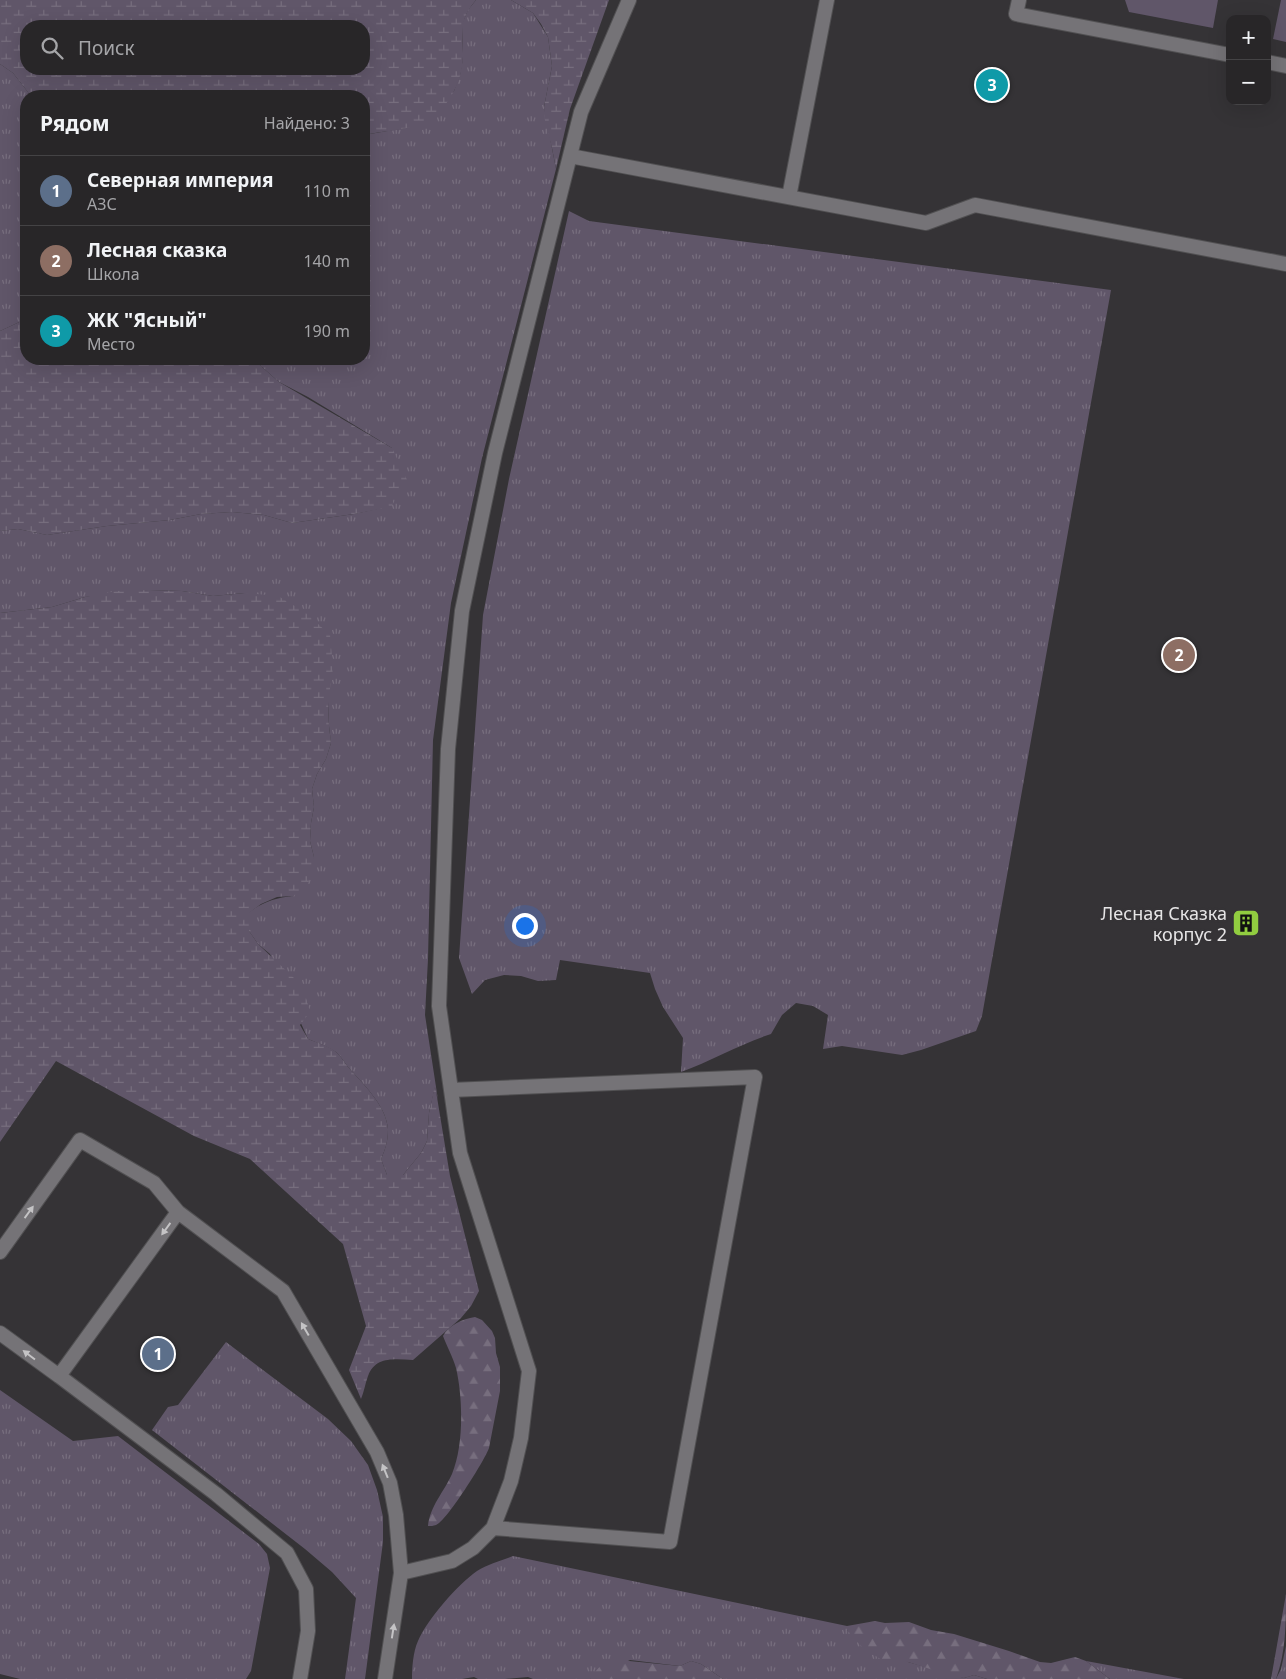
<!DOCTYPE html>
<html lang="ru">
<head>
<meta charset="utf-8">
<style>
	body { margin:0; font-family:"Noto Sans",sans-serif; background:#343234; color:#f1f3f6 }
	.controls { position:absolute; right:15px; top:15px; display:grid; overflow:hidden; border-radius:10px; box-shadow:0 5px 20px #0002 }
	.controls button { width:45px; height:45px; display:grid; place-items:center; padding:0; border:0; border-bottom:1px solid #444345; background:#282628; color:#f1f3f6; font:25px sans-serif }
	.you { position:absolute; left:524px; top:925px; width:18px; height:18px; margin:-12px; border:4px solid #fff; border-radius:50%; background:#1a73e8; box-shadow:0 0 0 8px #1a73e833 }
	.badge { display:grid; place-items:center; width:32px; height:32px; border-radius:50%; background:#91cd40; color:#fff; font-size:16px; font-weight:700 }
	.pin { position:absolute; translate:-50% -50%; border:2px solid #fff; box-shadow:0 1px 5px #0006 }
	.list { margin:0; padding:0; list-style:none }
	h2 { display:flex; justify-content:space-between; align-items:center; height:65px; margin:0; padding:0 20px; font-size:21px }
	h2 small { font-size:16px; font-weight:400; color:#a5a5a8 }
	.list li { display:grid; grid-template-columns:32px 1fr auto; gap:15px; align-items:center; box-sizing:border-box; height:70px; padding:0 20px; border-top:1px solid #444345 }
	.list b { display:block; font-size:19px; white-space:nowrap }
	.list p { margin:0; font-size:16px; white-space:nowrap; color:#a5a5a8 }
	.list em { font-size:16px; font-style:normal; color:#a5a5a8 }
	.icon { flex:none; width:28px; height:28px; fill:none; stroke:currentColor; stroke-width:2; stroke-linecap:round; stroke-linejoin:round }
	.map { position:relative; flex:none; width:1286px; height:1679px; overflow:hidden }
	.search { position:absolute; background:#282628; box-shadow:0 5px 20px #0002; left:20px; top:20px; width:350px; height:55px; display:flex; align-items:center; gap:12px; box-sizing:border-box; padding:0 18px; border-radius:20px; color:#a5a5a8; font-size:19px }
	.panel { position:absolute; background:#282628; box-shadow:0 5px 20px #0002; left:20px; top:90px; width:350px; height:275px; border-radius:20px }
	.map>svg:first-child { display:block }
</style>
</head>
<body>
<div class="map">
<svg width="1286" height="1679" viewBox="0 0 1286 1679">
	<defs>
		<pattern id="grass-tufts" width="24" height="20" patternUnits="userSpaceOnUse" patternTransform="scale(1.25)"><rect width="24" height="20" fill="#605669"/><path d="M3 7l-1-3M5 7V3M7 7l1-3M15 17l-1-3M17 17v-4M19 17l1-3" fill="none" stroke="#776e7e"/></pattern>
		<pattern id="forest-firs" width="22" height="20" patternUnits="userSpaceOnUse" patternTransform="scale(1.25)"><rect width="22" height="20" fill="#605669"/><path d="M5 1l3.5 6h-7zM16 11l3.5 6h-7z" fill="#776e7e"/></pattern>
		<pattern id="wetland-marsh" width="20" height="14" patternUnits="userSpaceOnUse" patternTransform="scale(1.25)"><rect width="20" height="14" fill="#605669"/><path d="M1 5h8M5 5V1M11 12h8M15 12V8" fill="none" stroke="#776e7e"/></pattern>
	</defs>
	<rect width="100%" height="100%" fill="#353336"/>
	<path fill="url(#grass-tufts)" d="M476 0H511L533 13 548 37 552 66 544 107 556 169 482 458 451 603 433 740 428 959 425 1015 438 1100 435 1087 429 1113 427 1141 421 1153 403 1175H387L381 1159C386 1148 388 1140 388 1129 386 1105 363 1084 348 1067 344 1062 341 1056 336 1052 327 1046 318 1043 308 1039L270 954 258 944 249 931 248 913C263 902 275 898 293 896L314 857 310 841 311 823 314 807 312 789 317 774 326 759 331 743 329 726 328 702 245 593 213 596 182 591 149 590 85 597 52 607 0 613V531L18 529 47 535 107 526 170 520 201 514 232 512 264 515 292 523 354 514 391 506 392 448 308 397 279 382 253 359H364V135L405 128 454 91 460 75 463 59 462 24 468 10Z
		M0 64 13 73 31 96H26V319L0 331Z
		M569 211 589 221 1111 290 982 1016 976 1031 921 1050 902 1055 842 1046 823 1049 828 1015 813 1006 796 1003 782 1015 771 1034C740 1044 711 1061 681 1072L683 1038 663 1007 655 989 650 973 560 960 556 980 538 981 521 976 504 975 485 980 472 994 459 958 483 615 509 479Z
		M226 1342 328 1419 351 1441 368 1465 377 1490 383 1517V1542L365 1679H345L356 1598 332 1572 305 1549 152 1430 168 1407 178 1405Z
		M0 1390 73 1441 118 1436 259 1544 267 1554 270 1568 251 1671 246 1679H20L0 1674Z
		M513 1556 847 1626V1630L908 1662 964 1678 974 1675 987 1679H723L701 1664 691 1661 680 1666 630 1660 590 1679H533L528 1677 505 1679H478L474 1677 462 1679H412C412 1668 413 1652 418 1641 427 1620 458 1584 477 1571 488 1564 501 1561 513 1556Z
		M1286 1646V1679H1276L1281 1669Z
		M1086 1661 1184 1679H1110Z"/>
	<path fill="url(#forest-firs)" d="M475 1317 482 1320 492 1331 495 1338 496 1353 500 1367V1391L489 1448C485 1460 446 1522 436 1525 433 1526 431 1526 428 1526 430 1506 444 1492 452 1474 464 1445 463 1398 456 1368 453 1357 447 1347 443 1336 449 1325 462 1319 475 1317Z
		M1286 1594C1286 1623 1286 1652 1276 1679H1271Z
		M875 1621 885 1623 909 1622 931 1630 954 1634 1009 1651 1040 1662 1051 1663 1075 1657 1086 1661 1110 1679H987L974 1675 964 1678 952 1676 908 1662 884 1661 864 1649 847 1630V1626Z
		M619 1660 680 1666 691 1661 701 1664 723 1679H590C600 1666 601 1662 619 1660Z"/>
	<path fill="url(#wetland-marsh)" fill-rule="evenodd" d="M0 0H476C460 18 462 30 463 53 464 81 447 113 420 124 402 131 382 131 364 135V96H31L13 73 0 64ZM364 26V69H26V26Z
		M511 0H609L570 109 556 169 552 148 545 121 544 107 552 66 548 37 541 24 533 13Z
		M26 319V359H253L279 382 392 448 407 480 391 507 354 514 292 523 264 515 232 512 201 514 170 520 107 526 47 535 18 529 0 531V331Z
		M149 590 182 591 213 596 245 593 278 596 305 612 330 635 333 668 328 702 329 726 331 743 326 759 317 774 312 789 314 807 311 823 310 841 314 857 313 873 306 887 293 896 277 897 261 904 249 913V931L258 944 294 978 305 994 310 1012 300 1025 308 1039C318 1043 327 1045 336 1052 341 1056 344 1062 348 1067 363 1084 386 1105 388 1129 388 1141 386 1148 381 1159L387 1175H403L421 1153 427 1141 429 1113 435 1085 450 1176 479 1291 471 1306 461 1318 413 1360C395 1359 375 1356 368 1376 365 1384 364 1392 361 1399L349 1370 366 1326 343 1244 250 1159 194 1136 56 1061 0 1142V613L52 607 85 597 116 591Z"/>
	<path fill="#605669" d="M1125 0H1218L1213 28 1129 12Z
		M1281 0H1286V42L1273 39Z"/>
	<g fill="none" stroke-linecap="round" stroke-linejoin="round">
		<g stroke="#515052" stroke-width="16">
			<path id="lane" d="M1019 0 1016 14 1230 55
				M1267 62 1286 66
				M570 156 926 223 975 205 1286 264
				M789 197 827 0
				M0 1252 80 1140 154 1183 178 1212
				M0 1333 59 1376
				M493 1528 511 1481 521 1438 529 1371 460 1153 439 1006 448 749 462 611 495 453 581 112 629 0
				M401 1573 452 1561 473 1548 493 1528 670 1542 755 1077 451 1090
				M300 1679 308 1631 306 1589 287 1553 216 1494 59 1376 178 1212 283 1291 377 1452 390 1483 396 1515 401 1573 385 1679"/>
		</g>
		<use href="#lane" stroke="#757377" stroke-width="14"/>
	</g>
	<defs><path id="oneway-solid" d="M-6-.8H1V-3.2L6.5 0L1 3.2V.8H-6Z" transform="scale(1.25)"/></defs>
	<g fill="#c4c3c5">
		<use href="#oneway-solid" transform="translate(29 1212) rotate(-54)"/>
		<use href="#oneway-solid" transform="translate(166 1229) rotate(126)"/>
		<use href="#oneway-solid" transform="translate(305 1329) rotate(-120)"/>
		<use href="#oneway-solid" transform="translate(29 1355) rotate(-143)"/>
		<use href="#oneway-solid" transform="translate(385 1471) rotate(-112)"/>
		<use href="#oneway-solid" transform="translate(393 1631) rotate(-81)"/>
	</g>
	<defs>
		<g id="building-square" transform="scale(1.4375)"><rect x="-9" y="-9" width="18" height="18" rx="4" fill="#91cd40" stroke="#353336"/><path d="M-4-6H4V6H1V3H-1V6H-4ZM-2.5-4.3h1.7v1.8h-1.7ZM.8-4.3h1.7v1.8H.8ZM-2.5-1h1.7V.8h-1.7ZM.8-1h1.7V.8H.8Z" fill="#111"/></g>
	</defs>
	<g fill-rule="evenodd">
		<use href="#building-square" x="1246" y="923"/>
	</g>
	<g text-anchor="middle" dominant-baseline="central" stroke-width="4.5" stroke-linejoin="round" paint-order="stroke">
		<g font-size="18" fill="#e6e5e6" stroke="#353336" text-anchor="end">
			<text x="1227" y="913">Лесная Сказка<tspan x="1227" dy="21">корпус 2</tspan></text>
		</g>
	</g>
</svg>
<div class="controls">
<button>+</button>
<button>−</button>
</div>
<div class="you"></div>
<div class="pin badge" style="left:158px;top:1354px;background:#5c6f8a">1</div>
<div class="pin badge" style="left:1179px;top:655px;background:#8d6e63">2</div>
<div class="pin badge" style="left:992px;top:85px;background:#0f9aa8">3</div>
<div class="search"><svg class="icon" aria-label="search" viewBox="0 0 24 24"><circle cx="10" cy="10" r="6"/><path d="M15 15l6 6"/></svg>Поиск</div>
<section class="panel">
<h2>Рядом<small>Найдено: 3</small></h2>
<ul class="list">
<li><span class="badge" style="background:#5c6f8a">1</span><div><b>Северная империя</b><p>АЗС</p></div><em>110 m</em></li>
<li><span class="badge" style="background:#8d6e63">2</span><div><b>Лесная сказка</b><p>Школа</p></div><em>140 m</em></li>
<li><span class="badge" style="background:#0f9aa8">3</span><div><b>ЖК &quot;Ясный&quot;</b><p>Место</p></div><em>190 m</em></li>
</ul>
</section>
</div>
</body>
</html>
